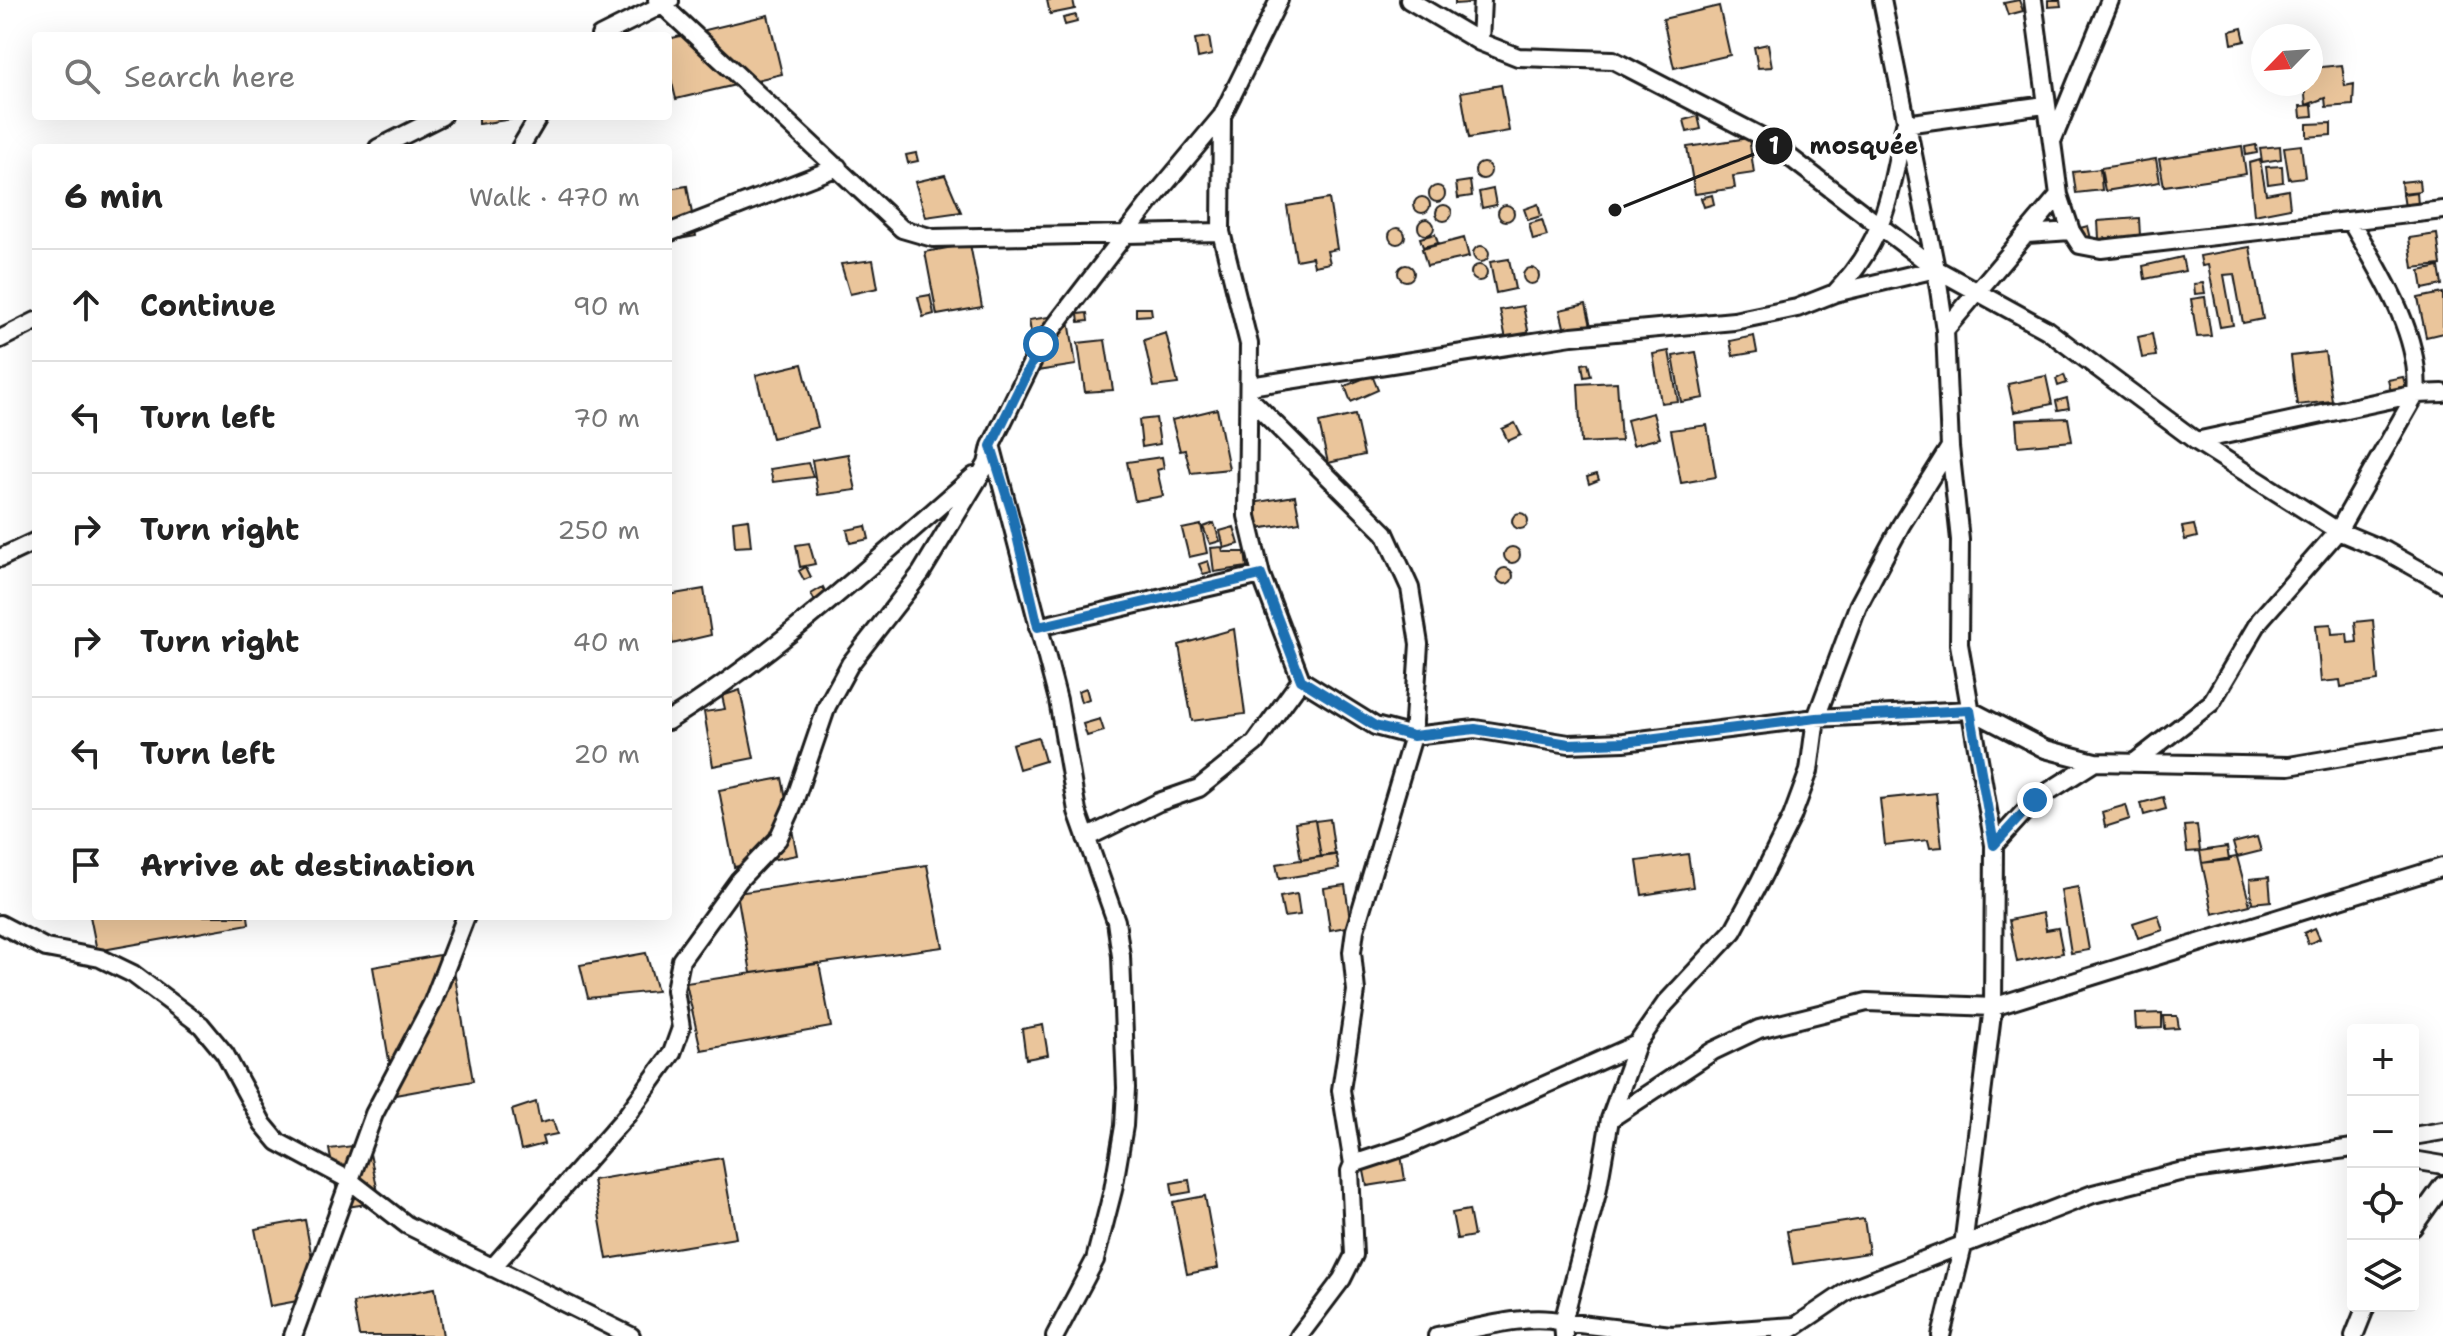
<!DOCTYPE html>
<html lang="en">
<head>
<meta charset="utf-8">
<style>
	body { margin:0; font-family:"Shantell Sans",sans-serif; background:#f6f6f6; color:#222 }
	.controls { position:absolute; right:24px; bottom:24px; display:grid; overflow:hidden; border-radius:8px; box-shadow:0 8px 32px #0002 }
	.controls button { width:72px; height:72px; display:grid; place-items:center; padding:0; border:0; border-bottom:2px solid #e0e0e0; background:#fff; color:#222; font:40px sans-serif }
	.compass { position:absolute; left:2251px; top:24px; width:72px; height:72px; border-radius:50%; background:#fff; box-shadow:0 8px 32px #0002; rotate:245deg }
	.stop { position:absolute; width:24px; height:24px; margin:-18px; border:6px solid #1f6fb2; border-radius:50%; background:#fff }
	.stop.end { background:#1f6fb2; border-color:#fff; box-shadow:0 2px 8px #0008 }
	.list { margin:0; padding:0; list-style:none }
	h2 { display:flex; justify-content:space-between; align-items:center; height:104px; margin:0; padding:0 32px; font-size:34px }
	h2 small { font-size:26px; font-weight:400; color:#767676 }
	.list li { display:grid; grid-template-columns:52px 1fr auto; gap:24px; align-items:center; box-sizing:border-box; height:112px; padding:0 32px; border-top:2px solid #e0e0e0 }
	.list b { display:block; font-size:30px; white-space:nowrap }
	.list em { font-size:26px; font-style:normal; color:#767676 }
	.icon { flex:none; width:44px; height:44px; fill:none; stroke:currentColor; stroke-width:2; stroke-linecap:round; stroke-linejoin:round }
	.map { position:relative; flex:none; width:2443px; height:1336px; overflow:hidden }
	.search { position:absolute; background:#fff; box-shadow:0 8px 32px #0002; left:32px; top:32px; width:640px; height:88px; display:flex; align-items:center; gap:20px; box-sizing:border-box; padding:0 28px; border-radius:8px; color:#767676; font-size:30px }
	.panel { position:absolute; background:#fff; box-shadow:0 8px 32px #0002; left:32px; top:144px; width:640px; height:776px; border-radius:8px }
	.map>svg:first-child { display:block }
</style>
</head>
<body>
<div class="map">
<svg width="2443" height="1336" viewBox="0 0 2443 1336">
	<rect width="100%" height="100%" fill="#fff"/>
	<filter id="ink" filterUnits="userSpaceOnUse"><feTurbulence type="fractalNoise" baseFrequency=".0125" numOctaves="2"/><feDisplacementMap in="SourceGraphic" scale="16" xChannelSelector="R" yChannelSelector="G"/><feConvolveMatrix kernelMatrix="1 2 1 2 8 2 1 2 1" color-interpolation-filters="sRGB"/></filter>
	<g filter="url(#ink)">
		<path fill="#eac59b" stroke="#1c1c1c" stroke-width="2" d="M1047 0H1073L1075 9 1050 14Z
			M1455 0H1482V2L1455 4Z
			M2019 0 2023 11 2008 15 2004 3Z
			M2048 0H2060L2061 6 2048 7Z
			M1719 6 1730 55 1674 68 1663 19Z
			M768 15 782 74 676 99 668 67V39Z
			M1076 15 1077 22 1065 25 1063 18Z
			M2242 28 2245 41 2232 44 2230 31Z
			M1209 37 1212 55 1198 58 1195 39Z
			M1768 44 1772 67 1758 68 1754 47Z
			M2342 65 2345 86 2354 84 2353 105 2326 107 2325 98 2306 105 2304 84H2311V68Z
			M1501 85 1509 131 1469 138 1461 92Z
			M2312 105 2313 116 2301 117 2300 106Z
			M479 116H533L479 124Z
			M1698 116 1701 129 1687 132 1684 120Z
			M2331 123V135L2307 137V124Z
			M1749 138 1754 173 1733 176 1735 188 1695 194 1687 147Z
			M2256 145 2257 153 2246 155 2245 147Z
			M2301 145 2305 177 2289 179 2284 147Z
			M2242 146 2246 174 2164 186 2159 159Z
			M2280 146 2281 159 2262 162 2260 148Z
			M916 153 918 161 908 163 906 155Z
			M2156 159 2160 182 2105 191 2101 168Z
			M2260 160 2266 194 2288 190 2290 208 2254 215 2249 163Z
			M1475 171a8 8 0 1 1 16 0a8 8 0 1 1-16 0Z
			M2282 166 2283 182 2268 184 2266 167Z
			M2100 169 2102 190 2076 193 2073 172Z
			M945 175 961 212 926 217 915 182Z
			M2419 180 2420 191 2402 193 2401 182Z
			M1470 181 1472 196 1458 198 1456 183Z
			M1429 194a8 8 0 1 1 16 0a8 8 0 1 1-16 0Z
			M687 186 696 236 668 241V189Z
			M1493 189 1496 205 1482 208 1479 192Z
			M2417 192 2418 205 2405 207 2403 194Z
			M1712 195 1714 204 1704 207 1701 198Z
			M1414 205a8 8 0 1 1 16 0a8 8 0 1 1-16 0Z
			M1329 199 1337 249 1327 251 1330 263 1314 266 1312 257 1296 260 1287 206Z
			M1538 204 1541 216 1528 220 1524 209Z
			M1498 213a8 8 0 1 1 16 0a8 8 0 1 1-16 0Z
			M1436 213a8 8 0 1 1 16 0a8 8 0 1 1-16 0Z
			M2139 218 2140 236 2099 239 2098 221Z
			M1418 227a8 8 0 1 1 16 0a8 8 0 1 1-16 0Z
			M1542 220 1547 236 1533 240 1529 224Z
			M2088 226 2091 239 2083 241 2080 228Z
			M1389 236a8 8 0 1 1 16 0a8 8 0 1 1-16 0Z
			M1435 234 1438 243 1423 247 1420 238Z
			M2437 234 2441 265 2413 268 2409 238Z
			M1464 238 1469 257 1427 266 1422 249Z
			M970 244 982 307 937 315 925 252Z
			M1473 254a8 8 0 1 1 16 0a8 8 0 1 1-16 0Z
			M2250 247 2263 319 2243 323 2234 274 2224 275 2233 325 2220 327 2208 265 2202 266 2200 256Z
			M2182 257 2185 271 2145 279 2143 266Z
			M1509 259 1515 289 1496 293 1490 262Z
			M873 260 878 288 850 294 841 264Z
			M1398 273a8 8 0 1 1 16 0a8 8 0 1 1-16 0Z
			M1471 273a8 8 0 1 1 16 0a8 8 0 1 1-16 0Z
			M2439 267 2442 285 2423 289 2420 271Z
			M1523 276a8 8 0 1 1 16 0a8 8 0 1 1-16 0Z
			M2203 283 2205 293 2195 294 2194 284Z
			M2443 293V333L2426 337 2418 298Z
			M930 295 934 314 923 317 918 297Z
			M2205 297 2211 336 2197 337 2191 299Z
			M1586 304 1591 326 1565 331 1560 310Z
			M1523 306 1529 335 1506 339 1500 310Z
			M1136 308H1151L1152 315 1136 316Z
			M1087 313 1088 321 1079 322 1078 314Z
			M1068 314 1076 365 1037 371 1029 320Z
			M1166 333 1178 384 1154 387 1144 340Z
			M2152 334 2156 356 2142 358 2138 337Z
			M1754 336 1757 352 1733 356 1730 341Z
			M1105 340 1113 390 1085 392 1078 343Z
			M1669 351 1678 401 1661 403 1653 354Z
			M1696 352 1704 398 1681 402 1673 356Z
			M2325 352 2332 401 2297 405 2291 356Z
			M1588 363 1591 376 1584 377 1582 364Z
			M802 364 818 427 772 438 756 375Z
			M1372 375 1378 390 1351 402 1345 386Z
			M2064 375 2067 383 2058 386 2056 379Z
			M2046 376 2052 404 2014 412 2008 384Z
			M2403 377 2406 388 2391 392 2388 380Z
			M1617 382 1621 441 1581 443 1578 384Z
			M2067 398 2069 408 2058 410 2056 401Z
			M1217 409 1229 469 1191 473 1185 450 1180 451 1172 420Z
			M1653 413 1660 438 1633 445 1627 420Z
			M1355 415 1364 455 1328 463 1319 423Z
			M1156 418 1160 444 1142 447 1139 420Z
			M2068 418 2072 441 2018 446 2016 420Z
			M1515 423 1521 435 1508 441 1502 429Z
			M1707 425 1716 477 1681 483 1671 430Z
			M848 454 856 490 818 495 812 460Z
			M1162 457 1164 468 1157 470 1163 496 1135 501 1127 462Z
			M808 463 813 477 773 482 770 469Z
			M1597 474 1599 480 1589 484 1587 477Z
			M1295 496 1300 522 1257 529 1252 503Z
			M1512 521a8 8 0 1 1 16 0a8 8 0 1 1-16 0Z
			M748 519 751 546 735 547 733 521Z
			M1214 523 1220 541 1210 544 1203 527Z
			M1201 525 1207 553 1189 557 1182 529Z
			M2194 525 2197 537 2185 540 2182 527Z
			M866 526 869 539 850 543 847 530Z
			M1234 527 1239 544 1224 548 1220 531Z
			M809 543 815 564 800 567 796 545Z
			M1504 555a8 8 0 1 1 16 0a8 8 0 1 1-16 0Z
			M1222 547 1223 552H1245L1247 567 1214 572 1211 548Z
			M1208 561 1211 572 1203 574 1199 564Z
			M806 567 811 577 804 580 799 571Z
			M1497 576a8 8 0 1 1 16 0a8 8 0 1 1-16 0Z
			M823 587 828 598 816 603 811 594Z
			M704 589 711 635 672 644 668 595Z
			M2373 620 2378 681 2341 687 2340 680 2321 682 2316 625 2331 624 2332 634 2347 633 2348 643 2357 642 2355 622Z
			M1234 629 1245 714 1192 721 1179 645Z
			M1086 688 1089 699 1081 702 1078 691Z
			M740 690 754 758 713 766 704 712 725 709 722 696Z
			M1100 719 1104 731 1087 736 1083 724Z
			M1038 737 1045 761 1019 769 1012 744Z
			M782 778 797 855 734 867 719 790Z
			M1936 793 1942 847 1930 848 1928 840 1885 845 1880 799Z
			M2163 797 2166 809 2144 815 2141 803Z
			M2126 805 2130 819 2105 827 2102 812Z
			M1330 819 1335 855 1321 857 1315 821Z
			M1315 820 1321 857 1301 860 1295 823Z
			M2197 825 2200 851 2187 852 2184 826Z
			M2257 837 2261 851 2237 857 2233 843Z
			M2227 847 2229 860 2202 863 2200 851Z
			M1336 854 1339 869 1279 879 1276 864Z
			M1688 854 1693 887 1642 895 1637 861Z
			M2237 857 2250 905 2213 914 2202 863Z
			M927 865 943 947 751 973 737 893Z
			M2269 877 2271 901 2252 903 2250 879Z
			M1345 885 1351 926 1330 930 1324 888Z
			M2078 887 2089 950 2071 953 2061 890Z
			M1297 894 1300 915 1284 917 1280 897Z
			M2043 913 2046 930 2058 928 2063 953 2017 962 2009 920Z
			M2158 915 2163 930 2138 938 2133 923Z
			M90 916H248L249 924 97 951Z
			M2315 928 2320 939 2308 944 2304 933Z
			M451 953 473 1081 395 1095 373 967Z
			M646 953 657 991 588 998 580 965Z
			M819 963 831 1027 701 1050 686 983Z
			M2162 1013V1028L2136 1029 2135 1014Z
			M2164 1016H2177L2179 1028 2165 1029Z
			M1043 1025 1048 1055 1026 1059 1022 1029Z
			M536 1102 540 1123 553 1120 557 1134 542 1137 544 1144 521 1150 512 1110Z
			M368 1144 380 1202 340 1208 329 1149Z
			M1401 1155 1405 1180 1367 1186 1362 1161Z
			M722 1158 736 1238 607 1259 593 1180Z
			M1189 1180 1191 1192 1173 1195 1171 1183Z
			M1205 1196 1218 1268 1187 1274 1173 1202Z
			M1469 1210 1474 1236 1457 1239 1452 1213Z
			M1864 1219 1869 1253 1793 1264 1787 1231Z
			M305 1220 319 1297 270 1306 255 1229Z
			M435 1288 443 1336H359L353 1303Z"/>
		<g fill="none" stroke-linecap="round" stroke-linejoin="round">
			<g stroke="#1c1c1c" stroke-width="22">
				<path id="minor" d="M657 0 902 229 933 238 1221 232
					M1409 0 1480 42 1518 57 1613 60 1766 139 1936 269 2047 330 2196 441 2338 531 2386 551 2443 583
					M1882 0 1936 269 1945 330 1950 447 1960 540 1959 644 1994 845 1993 1007 1963 1246 1941 1336
					M2033 0 2059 195 2071 231 2080 245 2101 249 2443 210
					M600 36 670 1
					M1480 42 1482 0
					M1222 116 1221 232 1249 344 1247 516 1261 575 1301 680 1375 726 1413 736 1475 729 1569 744 1624 742 1816 718 1970 710 2045 749 2095 762 2289 766 2443 740
					M2053 139 2110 0
					M378 148 442 116
					M520 148 539 116
					M668 233 838 167
					M2027 234 2071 231
					M1835 293C1887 238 1889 195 1905 124L2045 105
					M1945 330 2059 195
					M0 339 36 321
					M1250 386 1572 336 1734 321 1797 308 1835 293 1936 269
					M1250 399 1385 533 1410 588 1419 644 1413 736 1355 930 1352 952 1356 991 1341 1090 1353 1164
					M2196 441 2416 394 2443 393
					M992 448 1058 700 1077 811 1116 921 1121 956 1126 1088 1124 1126 1113 1190 1095 1260 1055 1336
					M0 558 36 541
					M1038 627 1261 575
					M668 721C778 652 875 561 974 476
					M2135 762 2211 703 2260 620 2338 531 2416 394C2422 336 2379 270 2351 222
					M1086 838 1159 802 1199 788 1255 743 1301 680
					M1994 845 2035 800 2095 762
					M0 924 46 948 100 958 133 974 201 1025 225 1054 263 1124 278 1142 349 1180 407 1225 631 1336
					M1610 1119 1637 1044 1665 1004 1733 931 1759 883 1792 817 1809 771 1816 718 1858 606 1901 525 1950 447
					M2413 1136 2443 1131
					M2413 1160 2443 1165
					M2413 1227 2443 1185
					M492 1268 627 1115 672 1053 681 1028 675 990 681 960 739 880 778 839 792 808 827 706 850 664 921 573 987 464 991 446 1041 344 1150 202 1222 116 1279 0
					M293 1336 374 1114 432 1004 466 916
					M1299 1336 1342 1279 1354 1255 1350 1171 1353 1164 1408 1146 1637 1044
					M1437 1336C1477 1329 1524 1313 1563 1322L1597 1193 1610 1119 1713 1051 1759 1029 1867 1002 1993 1007 2443 867
					M1564 1336 1563 1322 1671 1335 1794 1326
					M1781 1336 1852 1288 2093 1194 2179 1172 2353 1148
					M2354 1336 2366 1306"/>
			</g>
			<use href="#minor" stroke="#fff" stroke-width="16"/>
		</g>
	</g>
	<g fill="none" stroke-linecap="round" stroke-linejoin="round" filter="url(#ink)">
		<path stroke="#1f6fb2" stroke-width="10" d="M1041 344 991 446 1011 510 1038 627 1261 575 1301 680 1375 726 1413 736 1475 729 1569 744 1624 742 1816 718 1970 710 1994 845 2035 800"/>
	</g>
	<path fill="none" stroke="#1c1c1c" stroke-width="3" d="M1615 210L1774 146"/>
	<g fill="#1c1c1c" stroke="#fff" stroke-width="3">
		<circle cx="1615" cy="210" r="8"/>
		<circle cx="1774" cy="146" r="20"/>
	</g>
	<g font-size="24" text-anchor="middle" font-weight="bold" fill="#fff">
		<text x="1774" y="154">1</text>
	</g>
	<g font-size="24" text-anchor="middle" font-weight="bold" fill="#1c1c1c" stroke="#fff" stroke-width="7" stroke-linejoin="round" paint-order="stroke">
		<text x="1864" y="154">mosquée</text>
	</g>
</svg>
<div class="controls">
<button>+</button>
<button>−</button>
<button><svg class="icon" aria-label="locate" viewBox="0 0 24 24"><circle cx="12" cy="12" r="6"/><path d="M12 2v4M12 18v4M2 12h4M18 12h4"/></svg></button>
<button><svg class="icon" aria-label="layers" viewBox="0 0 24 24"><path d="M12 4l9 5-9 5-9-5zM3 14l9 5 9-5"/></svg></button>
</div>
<svg class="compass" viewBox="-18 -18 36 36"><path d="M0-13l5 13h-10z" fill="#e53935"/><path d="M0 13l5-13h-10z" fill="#767676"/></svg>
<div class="stop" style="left:1041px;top:344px"></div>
<div class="stop end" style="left:2035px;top:800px"></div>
<div class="search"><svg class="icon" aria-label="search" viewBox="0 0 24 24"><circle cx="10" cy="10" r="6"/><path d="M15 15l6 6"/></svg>Search here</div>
<section class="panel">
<h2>6 min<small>Walk · 470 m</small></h2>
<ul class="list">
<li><svg class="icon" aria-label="ahead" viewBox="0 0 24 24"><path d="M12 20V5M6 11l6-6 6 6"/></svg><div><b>Continue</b></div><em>90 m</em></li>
<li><svg class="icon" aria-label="left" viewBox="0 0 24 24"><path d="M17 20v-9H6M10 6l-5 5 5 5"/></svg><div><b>Turn left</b></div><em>70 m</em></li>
<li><svg class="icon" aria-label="right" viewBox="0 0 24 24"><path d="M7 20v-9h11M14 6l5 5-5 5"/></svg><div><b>Turn right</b></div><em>250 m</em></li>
<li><svg class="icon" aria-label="right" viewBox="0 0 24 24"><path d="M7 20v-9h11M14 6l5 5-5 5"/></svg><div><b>Turn right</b></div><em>40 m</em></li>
<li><svg class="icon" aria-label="left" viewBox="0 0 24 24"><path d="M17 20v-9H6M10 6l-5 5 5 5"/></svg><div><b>Turn left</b></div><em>20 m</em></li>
<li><svg class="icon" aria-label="arrive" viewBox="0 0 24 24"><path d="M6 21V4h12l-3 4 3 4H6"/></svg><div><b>Arrive at destination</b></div></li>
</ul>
</section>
</div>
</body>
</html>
